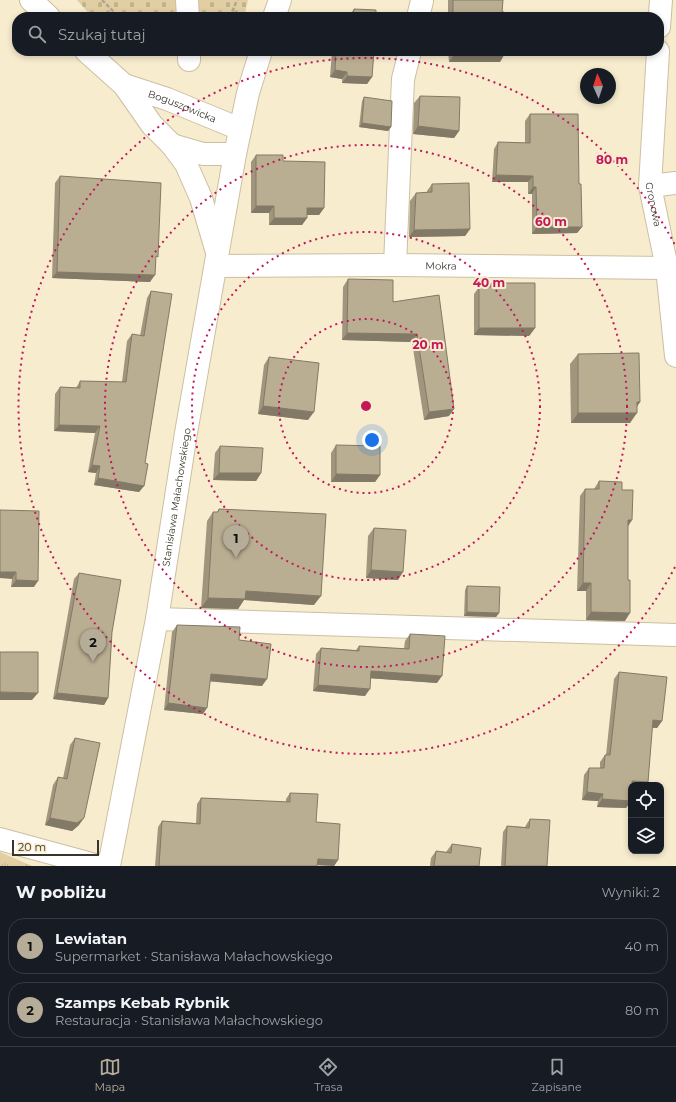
<!DOCTYPE html>
<html lang="pl">
<head>
<meta charset="utf-8">
<style>
	body { margin:0; font-family:Montserrat,sans-serif; background:#20242c; color:#f1f3f6 }
	.controls { position:absolute; right:12px; bottom:12px; display:grid; overflow:hidden; border-radius:8px; box-shadow:0 2px 6px #0003 }
	.controls button { width:36px; height:36px; display:grid; place-items:center; padding:0; border:0; border-bottom:1px solid #363941; background:#171b24; color:#f1f3f6; font:20px sans-serif }
	.compass { position:absolute; left:580px; top:68px; width:36px; height:36px; border-radius:50%; background:#171b24; box-shadow:0 2px 6px #0003; rotate:357deg }
	.scale { position:absolute; left:12px; bottom:10px; width:87px; box-sizing:border-box; padding-left:4px; border:2px solid #3a352a; border-top:0; font-size:11px; line-height:14px; white-space:nowrap; color:#3a352a; -webkit-text-stroke:3px #f8ecce; paint-order:stroke }
	.you { position:absolute; left:372px; top:440px; width:14px; height:14px; margin:-10px; border:3px solid #fff; border-radius:50%; background:#1a73e8; box-shadow:0 0 0 6px #1a73e833 }
	.badge { display:grid; place-items:center; width:26px; height:26px; border-radius:50%; background:#b5ad98; color:#111; font-size:13px; font-weight:700 }
	.pin { position:absolute; translate:-50% -33px; filter:drop-shadow(0 1px 2px #0008) }
	.pin::after { content:''; position:absolute; top:21px; width:14px; height:12px; background:inherit; clip-path:polygon(0 0,100% 0,50% 100%) }
	.list { margin:0; padding:0; list-style:none }
	h2 { display:flex; justify-content:space-between; align-items:center; height:52px; margin:0; padding:0 16px; font-size:17px }
	h2 small { font-size:13px; font-weight:400; color:#9ea1a6 }
	.list li { display:grid; grid-template-columns:26px 1fr auto; gap:12px; align-items:center; box-sizing:border-box; height:56px; margin:0 8px 8px; padding:0 8px; border:1px solid #363941; border-radius:16px }
	.list b { display:block; font-size:15px; white-space:nowrap }
	.list p { margin:0; font-size:13px; white-space:nowrap; color:#9ea1a6 }
	.list em { font-size:13px; font-style:normal; color:#9ea1a6 }
	.icon { flex:none; width:22px; height:22px; fill:none; stroke:currentColor; stroke-width:2; stroke-linecap:round; stroke-linejoin:round }
	.map { position:relative; flex:none; width:676px; height:866px; overflow:hidden }
	.search { position:absolute; background:#171b24; box-shadow:0 2px 6px #0003; left:12px; right:12px; top:12px; height:44px; display:flex; align-items:center; gap:10px; box-sizing:border-box; padding:0 14px; border-radius:16px; color:#9ea1a6; font-size:15px }
	.sheet { height:180px; background:#171b24 }
	nav { display:flex; justify-content:space-around; align-items:center; box-sizing:border-box; height:56px; border-top:1px solid #363941; background:#171b24; font-size:11px; color:#9ea1a6 }
	nav a { display:grid; justify-items:center; gap:2px }
	nav .on { color:#b5ad98 }
	.map>svg:first-child { display:block }
</style>
</head>
<body>
<div class="map">
<svg width="676" height="866" viewBox="0 0 676 866">
	<defs>
		<pattern id="cemetery-stones" width="16" height="16" patternUnits="userSpaceOnUse"><rect width="16" height="16" fill="#e1cea3"/><path d="M2 7V4a2 2 0 0 1 4 0v3zM10 15v-3a2 2 0 0 1 4 0v3z" fill="#c2b28c"/></pattern>
		<pattern id="park-tufts" width="24" height="20" patternUnits="userSpaceOnUse"><rect width="24" height="20" fill="#e1cea3"/><path d="M3 7l-1-3M5 7V3M7 7l1-3M15 17l-1-3M17 17v-4M19 17l1-3" fill="none" stroke="#c2b28c"/></pattern>
	</defs>
	<rect width="100%" height="100%" fill="#f8ecce"/>
	<path fill="url(#cemetery-stones)" d="M77 0H248L244 17H92Z"/>
	<path fill="url(#park-tufts)" d="M0 852 32 866H0Z"/>
	<g fill="none" stroke-linecap="round" stroke-linejoin="round">
		<g stroke="#ccbfa2" stroke-width="24">
			<g id="minor">
				<path d="M31 0 49 17"/>
				<path d="M187 0 188 17"/>
				<path d="M274 17 280 0"/>
				<path d="M418 17 422 1"/>
				<path d="M659 27 661 0"/>
				<path d="M86 51 124 85 152 125 172 145 186 164 201 198 216 249"/>
				<path d="M189 51V60"/>
				<path id="s1" d="M658 51 650 186 667 268 676 356"/>
				<path id="s2" d="M124 85 167 99 240 129"/>
				<path d="M172 145 203 154H235"/>
				<path d="M650 186 676 183"/>
				<path d="M395 265 403 79 410 51"/>
				<path id="s3" d="M216 266 395 265 667 268"/>
				<path d="M157 619 676 635"/>
				<path d="M0 839 99 866"/>
				<path id="s4" d="M109 866 157 619 186 433 235 154 248 93 261 51"/>
			</g>
		</g>
		<path stroke="#b0a790" stroke-width="2.5" stroke-dasharray="4 2" stroke-linecap="butt" d="M102 0 119 17
			M230 17 237 0"/>
		<use href="#minor" stroke="#fff" stroke-width="22"/>
	</g>
	<path fill="#a0967e" d="M448 0H503L502 12 504 17H448Z
		M354 9 376 17H349V16Z
		M332 51H374L372 77 367 84 342 83V79L330 77Z
		M448 51H504V55L500 62H449Z
		M420 96 459 131 454 138 413 134 414 103Z
		M364 97 391 127 388 131 359 127 362 101Z
		M530 114 579 184 582 227 577 233 532 234V194H528V182H492L494 149 498 142 525 143V121Z
		M256 155 283 161 324 208 319 215H307V218L302 225H269V213H251V162Z
		M60 176 156 260 150 282 52 278 55 183Z
		M432 184 470 229 465 236 409 237 410 201 416 193H427V191Z
		M348 279 393 302 439 295 449 416 424 420 412 342 342 340 343 287Z
		M491 283 535 328 529 336 474 335V294L479 287H488Z
		M151 291 144 486 139 492 94 485 96 473 88 472 95 433 54 431 55 394 60 387 76 388 80 381 122 382 127 341 132 334 140 336 147 298Z
		M578 354 640 402 637 406 630 423H571L570 364Z
		M269 357 308 420 258 414 264 365Z
		M336 445 380 475 375 482H331V453Z
		M220 446 261 473 256 481 213 480 215 453Z
		M599 481 622 490 628 525 625 621 586 620V591H577L580 496 585 489H594Z
		M219 509 314 605 244 600 238 609 201 608 207 521 213 512H217Z
		M0 510 34 587H11L12 579Z
		M374 528 398 580 366 578 368 536Z
		M79 573 112 632 108 698 104 705 53 699 74 579Z
		M467 586 499 613 496 617 464 616 465 590Z
		M177 625 239 640 262 686 210 681 203 714 164 710 172 632Z
		M410 634 437 683 370 678 365 696 313 691 316 654 321 648 356 650 359 646 404 649 405 641Z
		M619 672 662 721 657 728H652L648 782 647 785H631V801L626 808 597 807 598 801 582 800 584 775 589 768H600V762L605 755H606L614 679Z
		M75 738 79 825 72 831 45 825 53 785 58 777 63 778 70 745Z
		M290 793 316 822 338 860 334 866 317 865V866H155L158 827 162 821 196 823 197 804 201 798 286 802V799Z
		M530 819 547 866H501L503 832 507 826 525 827 526 825Z
		M452 844 479 866H430L431 858 436 851 446 852Z"/>
	<path fill="#827a66" d="M504 55 500 62H449L453 56Z
		M335 70 347 72 342 79 330 77Z
		M347 76 372 77 367 84 342 83Z
		M362 123 391 127 388 131 359 127Z
		M418 126 459 131 454 138 413 134Z
		M496 175 533 176 528 182H492Z
		M533 187H536L532 194H528Z
		M256 206H274L269 213H251Z
		M307 208H324L319 215H302Z
		M274 218H307L302 225H269Z
		M537 227H582L577 233 532 234Z
		M470 229 465 236 409 237 414 230Z
		M57 272 155 275 150 282 52 278Z
		M479 328H535L529 336 474 335Z
		M347 333 417 334 412 342 342 340Z
		M637 402H640L633 413H637L630 423H571L578 413Z
		M263 406 314 412 308 420 258 414Z
		M454 409 449 416 424 420 429 412Z
		M59 425 100 426 95 433 54 431Z
		M92 465 100 466 96 473 88 472Z
		M219 473H261L256 481 213 480Z
		M336 474 380 475 375 482H331Z
		M98 478 144 486 139 492 94 485Z
		M628 520H632L627 528Z
		M371 570 403 572 398 580 366 578Z
		M0 572H16L12 579 0 578Z
		M16 580 38 581 34 587H11Z
		M583 583H591L586 591H577Z
		M246 591 321 596 314 605 244 600 238 609 201 608 208 598Z
		M467 612 499 613 496 617 464 616Z
		M591 612 630 613 625 621 586 620Z
		M371 671 442 676 437 683 366 678Z
		M211 674 267 679 262 686 206 681Z
		M318 685 370 689 365 696 313 691Z
		M0 692 38 693 32 700H0Z
		M57 693 108 698 104 705 53 699Z
		M168 703 207 708 203 714 164 710Z
		M653 720 662 721 657 728 648 727Z
		M632 781 648 782 647 785H631Z
		M587 792 603 794 598 801 582 800Z
		M602 799 631 801 626 808 597 807Z
		M50 818H84L79 825 72 831 45 825Z
		M318 859 338 860 334 866 313 865Z"/>
	<path fill="#baae92" stroke="#827a66" d="M453 0H503L502 12H504V17H453Z
		M354 9 376 10V17H353Z
		M336 51H374L372 77 347 76V72L335 70Z
		M453 51H504V55L453 56Z
		M420 96 460 97 459 131 418 126Z
		M364 97 392 101 391 127 362 123Z
		M530 114H578L579 184H581L582 227H537L536 187H533V176L496 175 498 142 530 143Z
		M256 155H283V161L325 162 324 208H307V218H274V206H256Z
		M60 176 161 183 158 257 156 256 155 275 57 272Z
		M469 183 470 229 414 230 416 193 432 192V184Z
		M348 279 393 280V302L439 295 454 409 429 412 417 334 347 333Z
		M491 283H535V328H479V287H491Z
		M151 291 172 294 145 463 148 464 144 486 98 478 100 466 92 465 100 426 59 425 60 387 80 388V381L126 382 132 334 144 336Z
		M639 353 640 402H637V413H578V354Z
		M269 357 319 363 314 412 263 406Z
		M336 445 380 446V475L336 474Z
		M220 446 263 448 261 473H219Z
		M599 481 622 482V490H633L632 520H628V580H630V613L591 612V583H583L585 489H599Z
		M219 509 326 514 321 596 246 591 245 599 208 598 213 512H218Z
		M0 510 39 511 38 581 16 580V572H0Z
		M374 528 406 530 403 572 371 570Z
		M79 573 121 580 112 632 108 698 57 693Z
		M467 586 500 587 499 613 467 612Z
		M177 625 240 627 239 640 271 644 267 679 211 674 207 708 168 703Z
		M410 634 445 636 442 676 371 671 370 689 318 685 321 648 359 651V646L409 649Z
		M0 652H38V693L0 692Z
		M619 672 667 677 662 721 653 720 648 782 632 781V785H631V801L602 799 603 794 587 792 589 768H604L605 755H610Z
		M75 738 100 743 84 818 77 823 50 818 58 777 67 779Z
		M290 793 318 794 316 822 340 824 338 860 318 859 317 866H159L162 821 200 824 201 798 290 802Z
		M530 819 550 820 547 866H505L507 826 529 828Z
		M452 844 481 848 479 866H434L436 851 451 853Z"/>
	<g fill="none" stroke="#c2185b" stroke-width="2" stroke-dasharray="2 4">
		<circle cx="366" cy="406" r="87"/>
		<circle cx="366" cy="406" r="174"/>
		<circle cx="366" cy="406" r="261"/>
		<path d="M675 567A348 348 0 1 1 675 245"/>
	</g>
	<g text-anchor="middle" dominant-baseline="central" stroke-width="4" stroke-linejoin="round" paint-order="stroke">
		<g font-size="10" fill="#3a352a" stroke="#f8ecce">
			<text stroke="none"><textPath href="#s2" startOffset="62">Boguszowicka</textPath></text>
			<text stroke="none"><textPath href="#s1" startOffset="154">Gronowa</textPath></text>
			<text stroke="none"><textPath href="#s3" startOffset="225">Mokra</textPath></text>
			<text stroke="none"><textPath href="#s4" startOffset="375">Stanisława Małachowskiego</textPath></text>
		</g>
	</g>
	<circle cx="366" cy="406" r="6" fill="#c2185b" stroke="#f8ecce" stroke-width="2"/>
	<g font-size="12" text-anchor="middle" font-weight="bold" fill="#c2185b" stroke="#f8ecce" stroke-width="4" stroke-linejoin="round" paint-order="stroke">
		<text x="612" y="164">80 m</text>
		<text x="551" y="226">60 m</text>
		<text x="489" y="287">40 m</text>
		<text x="428" y="349">20 m</text>
	</g>
</svg>
<div class="controls">
<button><svg class="icon" aria-label="locate" viewBox="0 0 24 24"><circle cx="12" cy="12" r="6"/><path d="M12 2v4M12 18v4M2 12h4M18 12h4"/></svg></button>
<button><svg class="icon" aria-label="layers" viewBox="0 0 24 24"><path d="M12 4l9 5-9 5-9-5zM3 14l9 5 9-5"/></svg></button>
</div>
<svg class="compass" viewBox="-18 -18 36 36"><path d="M0-13l5 13h-10z" fill="#e53935"/><path d="M0 13l5-13h-10z" fill="#9ea1a6"/></svg>
<div class="scale">20 m</div>
<div class="you"></div>
<div class="pin badge" style="left:236px;top:558px">1</div>
<div class="pin badge" style="left:93px;top:662px">2</div>
<div class="search"><svg class="icon" aria-label="search" viewBox="0 0 24 24"><circle cx="10" cy="10" r="6"/><path d="M15 15l6 6"/></svg>Szukaj tutaj</div>
</div>
<section class="sheet">
<h2>W pobliżu<small>Wyniki: 2</small></h2>
<ul class="list">
<li><span class="badge">1</span><div><b>Lewiatan</b><p>Supermarket · Stanisława Małachowskiego</p></div><em>40 m</em></li>
<li><span class="badge">2</span><div><b>Szamps Kebab Rybnik</b><p>Restauracja · Stanisława Małachowskiego</p></div><em>80 m</em></li>
</ul>
</section>
<nav>
<a class="on"><svg class="icon" aria-label="map" viewBox="0 0 24 24"><path d="M3 6l6-2 6 2 6-2v14l-6 2-6-2-6 2zM9 4v14M15 6v14"/></svg>Mapa</a>
<a><svg class="icon" aria-label="directions" viewBox="0 0 24 24"><path d="M12 3l9 9-9 9-9-9zM9 14v-3h6M13 9l2 2-2 2"/></svg>Trasa</a>
<a><svg class="icon" aria-label="saved" viewBox="0 0 24 24"><path d="M7 4h10v16l-5-4-5 4z"/></svg>Zapisane</a>
</nav>
</body>
</html>
